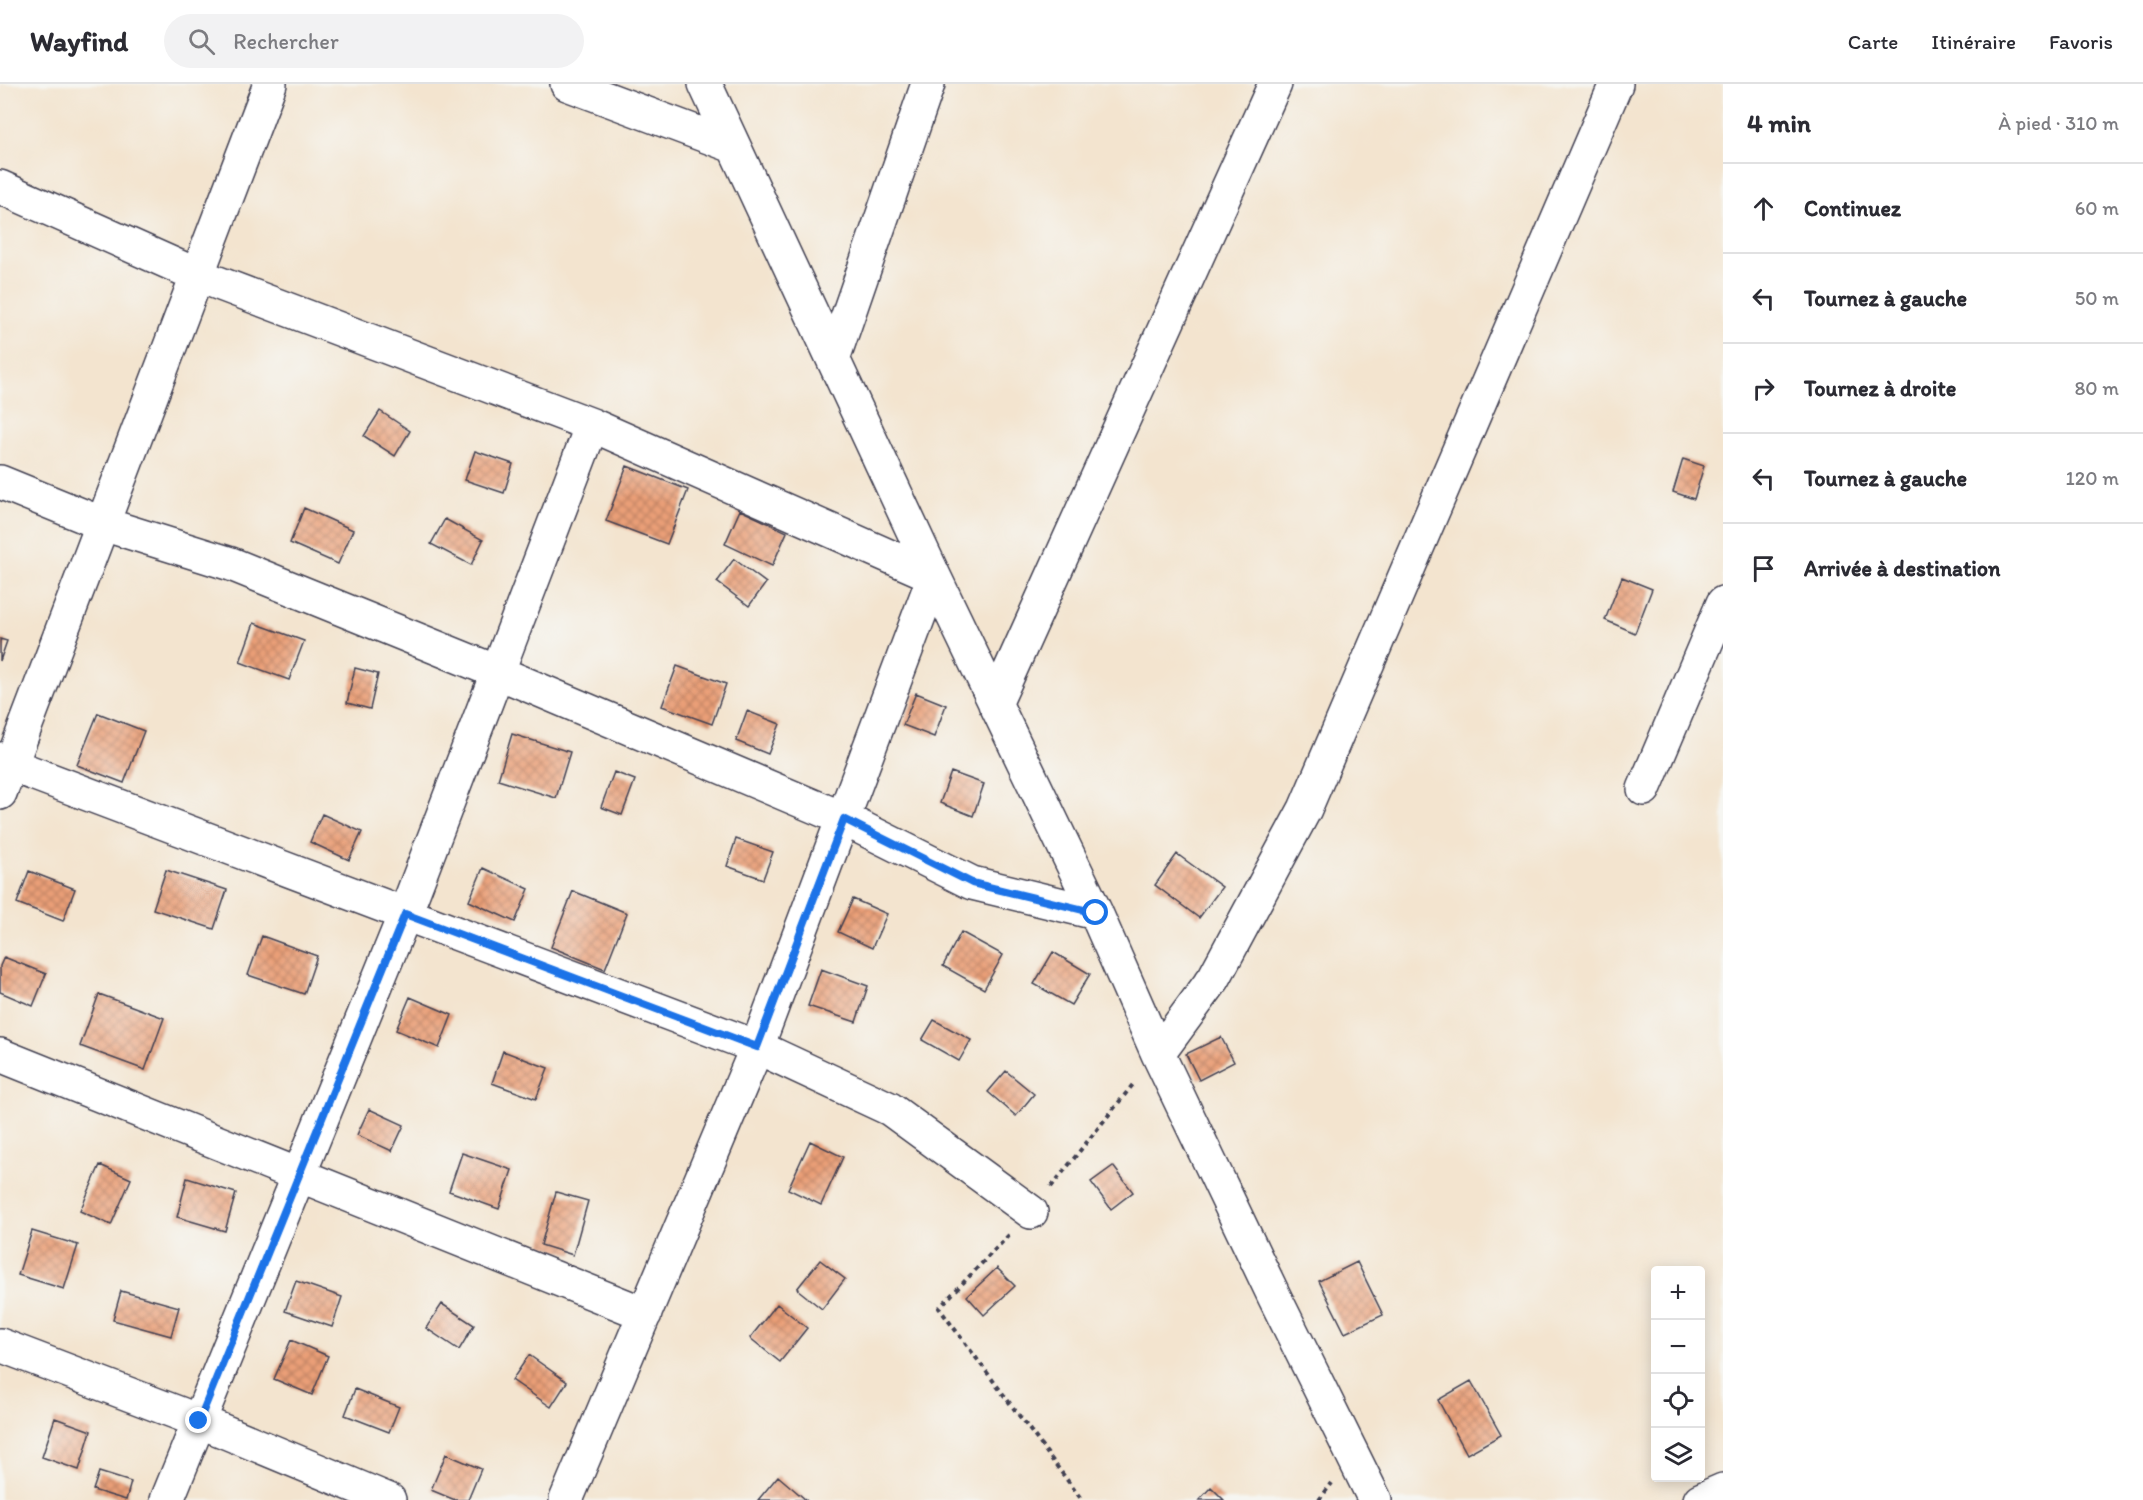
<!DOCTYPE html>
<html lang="fr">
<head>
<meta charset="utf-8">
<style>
	body { margin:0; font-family:Itim,sans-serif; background:#f2f2f3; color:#2b2b33 }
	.controls { position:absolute; right:18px; bottom:18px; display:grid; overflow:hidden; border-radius:6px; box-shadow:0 3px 15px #0003 }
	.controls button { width:54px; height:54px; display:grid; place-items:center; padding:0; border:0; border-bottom:2px solid #e1e1e2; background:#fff; color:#2b2b33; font:30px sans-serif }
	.stop { position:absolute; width:18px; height:18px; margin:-14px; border:4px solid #1a73e8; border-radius:50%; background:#fff }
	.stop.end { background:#1a73e8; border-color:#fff; box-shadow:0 2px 6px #0008 }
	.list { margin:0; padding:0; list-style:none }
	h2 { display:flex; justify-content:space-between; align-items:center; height:78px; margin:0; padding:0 24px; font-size:26px }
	h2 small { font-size:20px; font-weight:400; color:#7c7c81 }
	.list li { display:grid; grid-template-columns:39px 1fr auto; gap:18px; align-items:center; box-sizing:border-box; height:90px; padding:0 24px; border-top:2px solid #e1e1e2 }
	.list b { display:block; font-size:22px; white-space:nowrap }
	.list em { font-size:20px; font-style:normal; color:#7c7c81 }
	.icon { flex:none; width:33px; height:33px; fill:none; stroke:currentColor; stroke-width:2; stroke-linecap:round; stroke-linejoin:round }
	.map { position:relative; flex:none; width:1723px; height:1416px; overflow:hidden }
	header { display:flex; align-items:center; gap:36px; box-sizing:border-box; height:84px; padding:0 30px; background:#fff; border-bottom:2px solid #e1e1e2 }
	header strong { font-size:28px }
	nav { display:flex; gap:33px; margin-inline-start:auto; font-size:21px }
	.search { width:420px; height:54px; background:#f2f2f3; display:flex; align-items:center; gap:15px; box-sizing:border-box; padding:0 21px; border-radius:33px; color:#7c7c81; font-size:22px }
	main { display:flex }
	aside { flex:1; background:#fff }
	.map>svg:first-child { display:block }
</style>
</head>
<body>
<header>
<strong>Wayfind</strong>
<div class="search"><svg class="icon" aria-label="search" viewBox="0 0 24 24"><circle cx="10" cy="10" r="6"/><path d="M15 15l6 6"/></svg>Rechercher</div>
<nav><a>Carte</a><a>Itinéraire</a><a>Favoris</a></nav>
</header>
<main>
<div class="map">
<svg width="1723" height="1416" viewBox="0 0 1723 1416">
	<defs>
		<pattern id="building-cross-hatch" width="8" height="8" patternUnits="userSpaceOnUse" patternTransform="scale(1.5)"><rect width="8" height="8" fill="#ea9f77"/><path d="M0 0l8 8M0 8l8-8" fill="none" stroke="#bd8163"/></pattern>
	</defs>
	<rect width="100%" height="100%" fill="#f6f6f2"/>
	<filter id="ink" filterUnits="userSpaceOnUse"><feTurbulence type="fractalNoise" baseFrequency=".0167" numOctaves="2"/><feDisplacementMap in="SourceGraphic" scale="12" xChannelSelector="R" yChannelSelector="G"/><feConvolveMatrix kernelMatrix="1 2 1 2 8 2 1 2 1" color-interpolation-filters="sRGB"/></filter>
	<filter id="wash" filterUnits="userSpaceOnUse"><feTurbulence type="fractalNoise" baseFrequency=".008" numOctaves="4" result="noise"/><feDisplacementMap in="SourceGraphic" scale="24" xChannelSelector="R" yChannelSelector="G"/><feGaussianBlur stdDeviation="1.35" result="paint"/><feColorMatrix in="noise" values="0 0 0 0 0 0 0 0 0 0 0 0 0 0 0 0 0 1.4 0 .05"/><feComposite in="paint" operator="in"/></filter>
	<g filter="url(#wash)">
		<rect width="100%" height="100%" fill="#f3e4cf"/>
		<g id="blocks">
			<path fill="url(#building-cross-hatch)" d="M380 327 410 347 395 372 364 352Z
				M475 367 513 380 504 409 465 396Z
				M1683 375 1704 382 1694 415 1673 408Z
				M627 382 688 406 667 460 606 437Z
				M304 424 353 446 338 480 290 459Z
				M740 426 787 448 772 482 725 460Z
				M445 435 483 456 471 481 431 460Z
				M734 475 766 499 749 522 717 498Z
				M1622 493 1652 505 1635 549 1605 536Z
				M254 539 304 557 289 596 240 578Z
				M0 555 7 557 0 577Z
				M677 582 726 600 712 640 662 622Z
				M355 584 378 590 370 625 347 619Z
				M916 609 946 621 934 653 903 641Z
				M747 627 780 640 768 670 736 657Z
				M98 629 144 647 124 699 77 681Z
				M512 650 570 668 556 714 498 696Z
				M614 688 635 696 622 731 601 723Z
				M951 688 984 700 973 732 940 719Z
				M322 730 362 748 349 776 310 758Z
				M736 755 773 768 763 795 727 782Z
				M1177 770 1222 803 1199 834 1155 801Z
				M483 784 529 805 515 838 469 817Z
				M166 786 227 806 214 845 153 825Z
				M29 787 75 805 63 837 17 819Z
				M573 807 627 829 605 885 551 863Z
				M853 815 887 830 872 864 838 848Z
				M961 848 1003 871 984 905 943 882Z
				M262 852 317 872 304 910 248 891Z
				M1053 868 1090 890 1071 921 1034 900Z
				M4 873 46 890 33 922 0 908V882Z
				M821 885 868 902 856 938 808 922Z
				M99 910 164 934 145 986 80 962Z
				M410 913 452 931 439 964 396 946Z
				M934 936 971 956 959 977 922 956Z
				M1221 953 1234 978 1199 996 1186 970Z
				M503 967 548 984 536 1015 492 999Z
				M1006 987 1034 1010 1016 1032 988 1008Z
				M369 1025 404 1041 392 1067 357 1051Z
				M810 1057 843 1073 821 1121 788 1105Z
				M462 1069 512 1086 499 1125 449 1107Z
				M100 1081 131 1095 111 1141 80 1127Z
				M1113 1082 1133 1108 1111 1125 1091 1098Z
				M187 1094 236 1109 225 1147 177 1133Z
				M556 1108 588 1117 573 1171 541 1161Z
				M32 1147 78 1161 64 1205 18 1191Z
				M820 1176 845 1195 822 1225 797 1205Z
				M1357 1178 1383 1231 1345 1249 1319 1197Z
				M997 1184 1015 1202 984 1231 967 1212Z
				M296 1197 342 1213 332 1243 285 1227Z
				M121 1207 179 1223 171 1252 113 1236Z
				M442 1220 474 1241 459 1266 426 1244Z
				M777 1220 807 1244 780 1278 750 1254Z
				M291 1256 328 1272 312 1311 274 1295Z
				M529 1271 567 1298 551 1323 512 1296Z
				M1471 1297 1501 1351 1467 1370 1438 1316Z
				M355 1305 399 1323 389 1348 345 1331Z
				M55 1334 91 1347 79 1386 42 1373Z
				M446 1370 481 1385 468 1416H455L431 1406Z
				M99 1388 131 1398 126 1416 93 1406Z
				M778 1392 806 1416H758Z
				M1211 1403 1224 1416H1199Z"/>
		</g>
	</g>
	<g filter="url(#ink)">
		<use href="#blocks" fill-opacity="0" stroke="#413f51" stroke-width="1.5"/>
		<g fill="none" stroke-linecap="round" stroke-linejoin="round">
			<g stroke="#413f51" stroke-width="36">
				<path id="street" d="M567 0 733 62
					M705 0 934 492 1096 829 1158 970 1274 1212 1375 1416
					M0 103 197 191 592 341 934 492 757 963 566 1416
					M833 275 928 0
					M0 398 103 440 231 480 497 588 844 735 972 799 1096 829
					M995 620 1275 0
					M0 675 11 681 757 963 890 1025 1031 1128
					M1644 705 1723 519
					M0 709 270 0
					M1158 970 1214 894 1305 725 1616 0
					M0 971 645 1230
					M0 1261 199 1337 389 1416
					M167 1416 405 830 592 341
					M1700 1416 1723 1406"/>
			</g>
			<path stroke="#413f51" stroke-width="4" stroke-dasharray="4.5 4.5" stroke-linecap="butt" d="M1051 1103 1135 998
				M1009 1151 939 1224 1082 1416
				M1319 1416 1332 1399"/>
			<use href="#street" stroke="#fff" stroke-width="33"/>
		</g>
	</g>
	<g fill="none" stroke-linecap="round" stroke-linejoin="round" filter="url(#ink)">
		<path stroke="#1a73e8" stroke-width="8" d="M199 1337 405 830 757 963 844 735 972 799 1096 829"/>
	</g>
</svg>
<div class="controls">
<button>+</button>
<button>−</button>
<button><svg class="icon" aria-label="locate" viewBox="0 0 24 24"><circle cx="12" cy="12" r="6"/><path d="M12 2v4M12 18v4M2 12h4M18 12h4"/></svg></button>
<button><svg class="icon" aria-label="layers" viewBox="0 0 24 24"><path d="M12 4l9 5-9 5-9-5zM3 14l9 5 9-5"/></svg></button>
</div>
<div class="stop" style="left:1096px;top:829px"></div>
<div class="stop end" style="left:199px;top:1337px"></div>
</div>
<aside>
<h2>4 min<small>À pied · 310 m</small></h2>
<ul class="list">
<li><svg class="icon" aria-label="ahead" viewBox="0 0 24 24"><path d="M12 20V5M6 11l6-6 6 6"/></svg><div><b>Continuez</b></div><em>60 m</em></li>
<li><svg class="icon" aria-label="left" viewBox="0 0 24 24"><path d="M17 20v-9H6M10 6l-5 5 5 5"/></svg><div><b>Tournez à gauche</b></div><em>50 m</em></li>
<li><svg class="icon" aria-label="right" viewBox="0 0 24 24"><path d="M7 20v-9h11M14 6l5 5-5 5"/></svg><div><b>Tournez à droite</b></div><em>80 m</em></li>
<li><svg class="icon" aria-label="left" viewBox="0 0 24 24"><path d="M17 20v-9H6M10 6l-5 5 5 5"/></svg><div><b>Tournez à gauche</b></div><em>120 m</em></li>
<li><svg class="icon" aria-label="arrive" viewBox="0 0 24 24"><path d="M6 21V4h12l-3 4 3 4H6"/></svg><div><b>Arrivée à destination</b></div></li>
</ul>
</aside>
</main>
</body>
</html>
